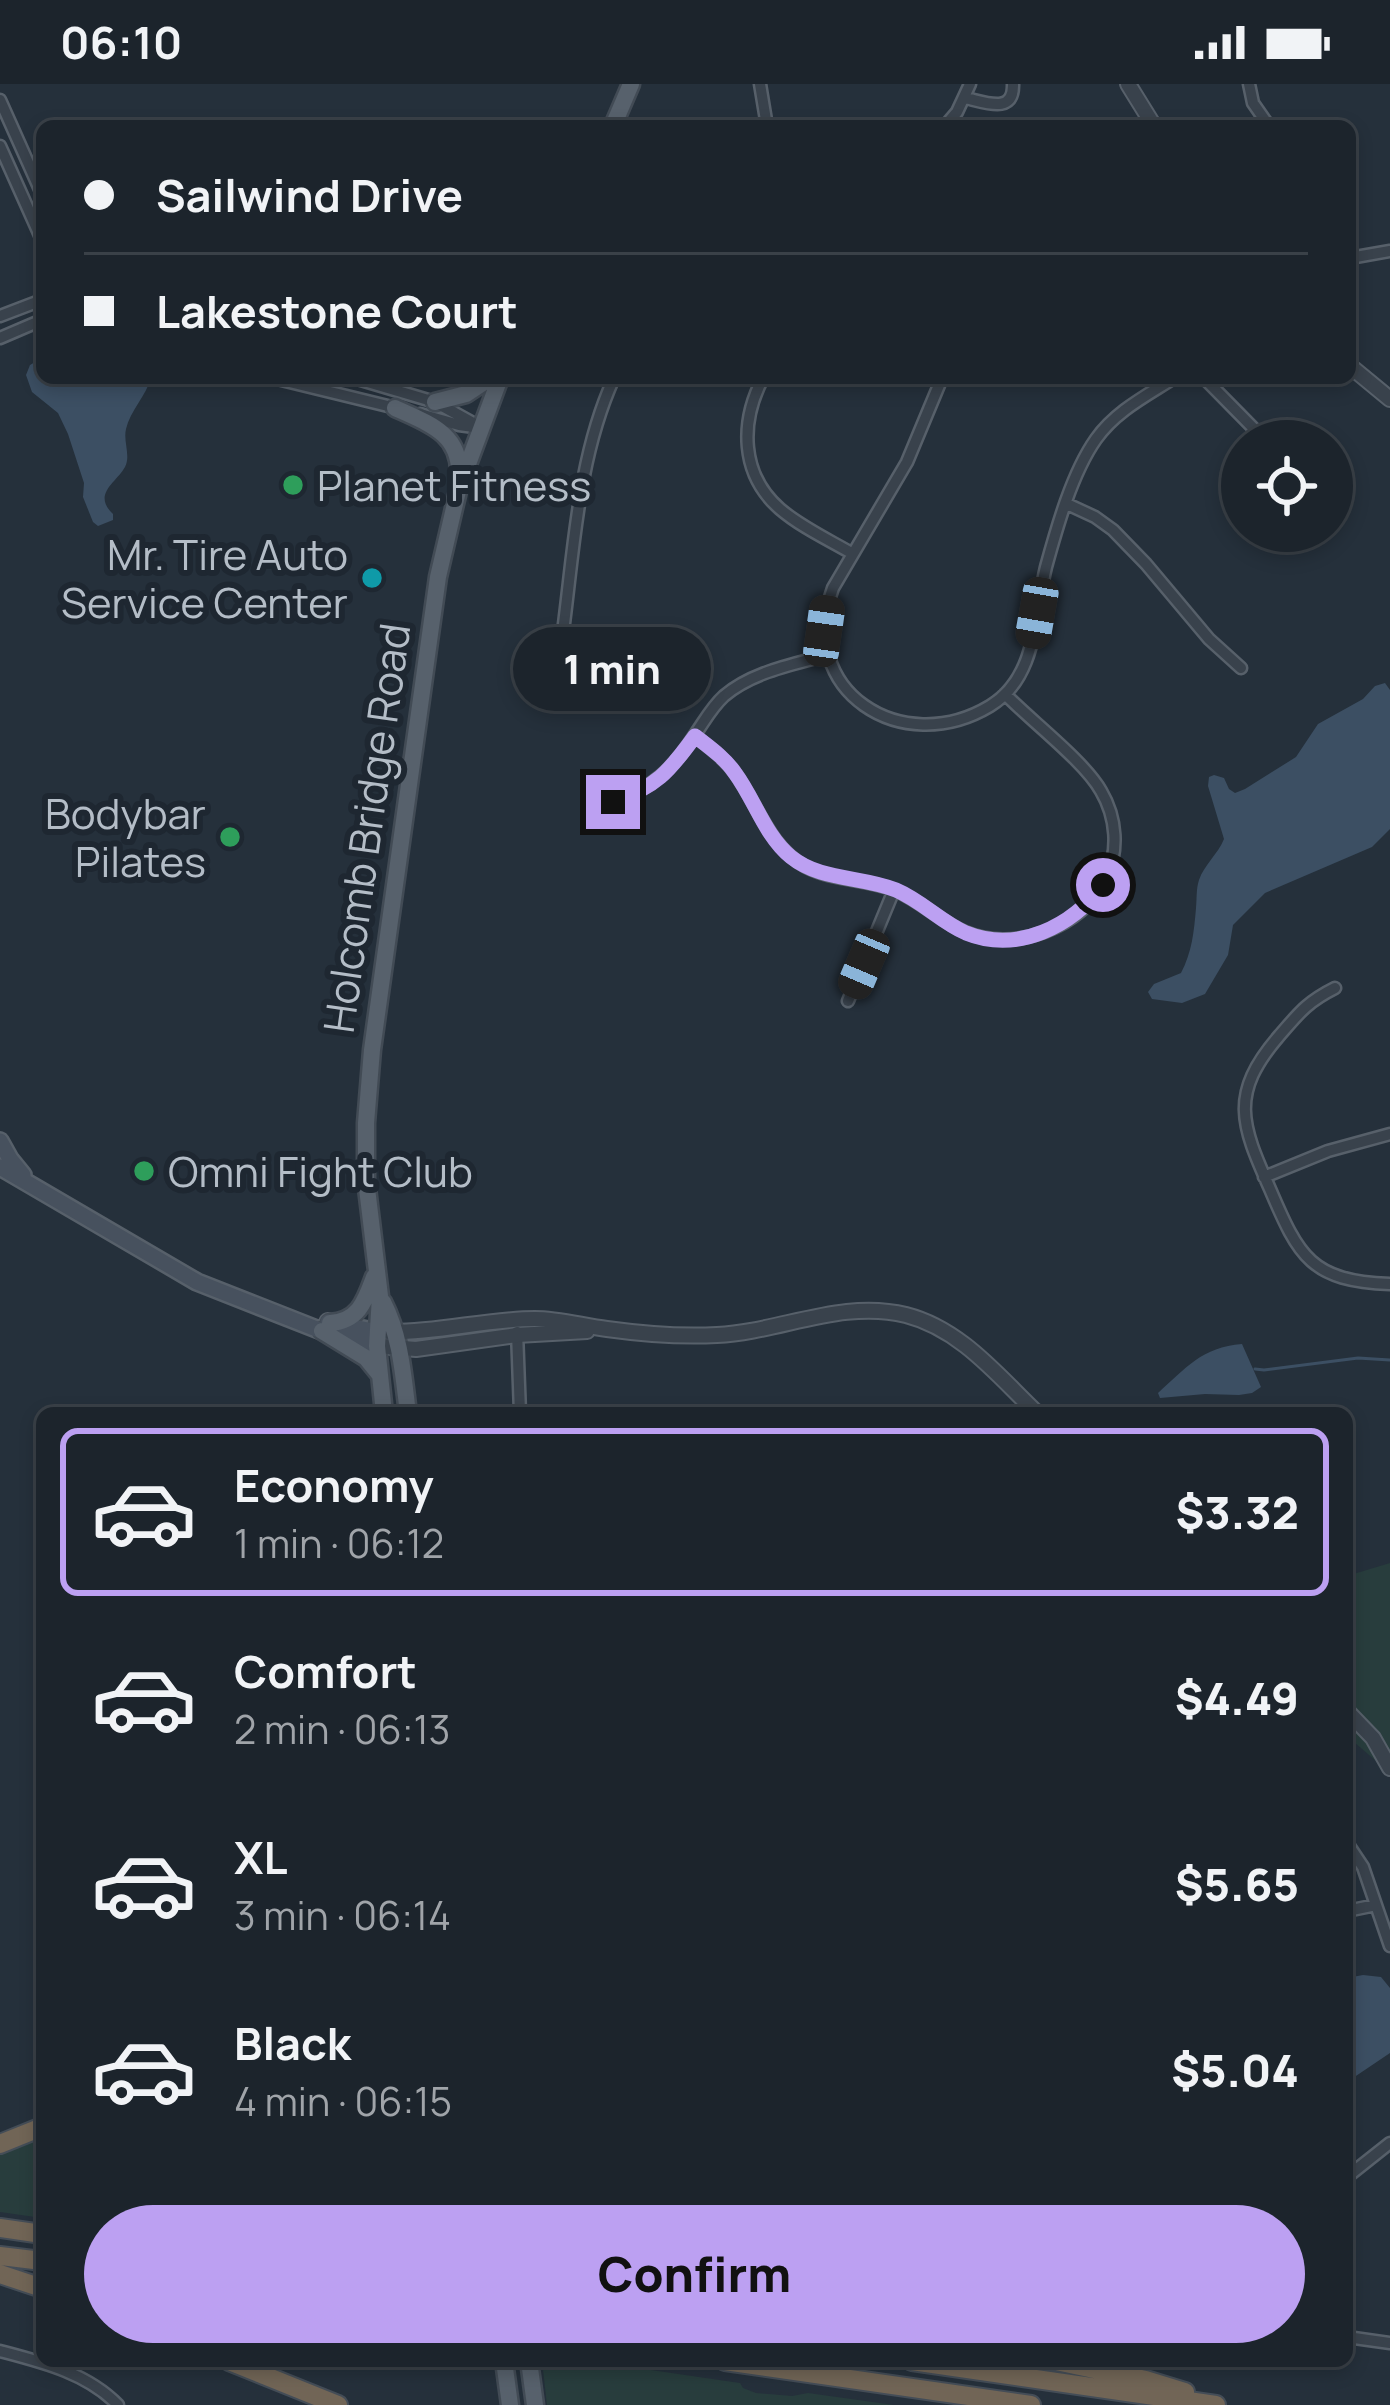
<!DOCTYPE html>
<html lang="en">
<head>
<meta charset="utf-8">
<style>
  :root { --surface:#1c242c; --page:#293038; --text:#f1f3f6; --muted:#a0a4a9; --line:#3a4148; --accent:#bca0f2 }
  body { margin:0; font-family:Manrope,sans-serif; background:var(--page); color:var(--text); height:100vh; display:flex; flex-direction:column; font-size:45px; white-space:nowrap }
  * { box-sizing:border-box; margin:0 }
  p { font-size:39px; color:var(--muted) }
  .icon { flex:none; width:66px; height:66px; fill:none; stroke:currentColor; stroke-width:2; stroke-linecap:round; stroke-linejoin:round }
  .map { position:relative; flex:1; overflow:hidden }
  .side { position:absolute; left:36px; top:1323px; width:1317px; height:960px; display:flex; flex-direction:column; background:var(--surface); border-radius:18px; box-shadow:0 6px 18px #0003,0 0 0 3px var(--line) }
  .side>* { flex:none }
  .top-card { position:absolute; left:36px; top:36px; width:1320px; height:264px; border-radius:18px; box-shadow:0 6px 18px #0003,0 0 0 3px var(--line); display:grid; align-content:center; height:264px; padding:0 48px; background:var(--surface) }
  .tools { position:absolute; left:1221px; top:336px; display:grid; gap:24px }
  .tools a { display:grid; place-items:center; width:132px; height:132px; border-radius:50%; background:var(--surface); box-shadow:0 6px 18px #0003,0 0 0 3px var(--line); font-size:60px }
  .end { position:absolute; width:54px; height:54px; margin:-27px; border:15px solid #bca0f2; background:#111; box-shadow:0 0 0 6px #111 }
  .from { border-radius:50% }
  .bubble { position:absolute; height:84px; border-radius:42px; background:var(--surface); box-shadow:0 6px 18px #0003,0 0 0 3px var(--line); font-size:39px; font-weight:800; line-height:84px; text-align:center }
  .car { position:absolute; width:36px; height:72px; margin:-36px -18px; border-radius:15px; box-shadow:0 0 9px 3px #0007; background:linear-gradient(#222 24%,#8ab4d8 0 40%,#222 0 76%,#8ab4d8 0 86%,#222 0) }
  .top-card b { display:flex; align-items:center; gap:42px; height:114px; font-size:45px }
  .top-card b+b { border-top:3px solid var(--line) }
  .top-card i { width:30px; height:30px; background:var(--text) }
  ul { padding:21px 0 0; list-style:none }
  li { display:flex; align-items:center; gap:36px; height:168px; margin:0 24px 18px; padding:0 24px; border:6px solid transparent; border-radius:18px }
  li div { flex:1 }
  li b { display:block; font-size:45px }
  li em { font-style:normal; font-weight:800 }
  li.on { border-color:var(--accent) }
  li>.icon { width:108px; height:108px; stroke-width:1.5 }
  .cta { display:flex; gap:24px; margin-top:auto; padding:24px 48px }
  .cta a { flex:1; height:138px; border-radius:72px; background:var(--accent); color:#111; font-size:48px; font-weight:800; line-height:138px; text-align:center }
  .status { display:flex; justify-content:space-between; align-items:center; height:84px; padding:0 60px; background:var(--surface); direction:ltr }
  .status svg { height:33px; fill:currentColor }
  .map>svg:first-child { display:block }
  .green { fill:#283d3d }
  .water { fill:#3c4f63 }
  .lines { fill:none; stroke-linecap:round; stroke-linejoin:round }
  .stream { stroke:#3c4f63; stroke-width:3 }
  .minor-casing { stroke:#57606a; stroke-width:15 }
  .tertiary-casing { stroke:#57606a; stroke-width:18 }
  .secondary-casing { stroke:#57606a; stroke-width:20 }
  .primary-casing { stroke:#424b55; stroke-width:21 }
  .motorway-casing { stroke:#444d57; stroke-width:22 }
  .minor { stroke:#39424c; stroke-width:10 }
  .tertiary { stroke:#39424c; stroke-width:14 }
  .secondary { stroke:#47515e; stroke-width:15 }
  .primary { stroke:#57616c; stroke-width:16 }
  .motorway { stroke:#716556; stroke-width:18 }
  .route { stroke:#bca0f2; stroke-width:15 }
  .leisure-dot { fill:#2e9e5b; stroke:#1e2731; stroke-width:4.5 }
  .culture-dot { fill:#0f9aa8; stroke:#1e2731; stroke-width:4.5 }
  .labels { text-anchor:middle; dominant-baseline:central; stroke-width:12; stroke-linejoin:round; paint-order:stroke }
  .poi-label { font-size:42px; fill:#b4bdc7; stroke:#1e2731; text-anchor:start }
  .street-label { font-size:42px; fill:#b4bdc7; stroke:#1e2731 }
</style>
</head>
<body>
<div class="status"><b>06:10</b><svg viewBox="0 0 49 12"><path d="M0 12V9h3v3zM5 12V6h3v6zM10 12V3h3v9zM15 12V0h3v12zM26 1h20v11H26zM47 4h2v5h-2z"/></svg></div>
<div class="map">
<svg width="1390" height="2321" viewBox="0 0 1390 2321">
  <rect width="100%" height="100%" fill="#25303b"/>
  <path class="green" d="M1390,1479v210l-43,-37v-160z
    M42,2048v86l-42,-6v-62z
    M542,2277h47l151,22 3,5 13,5 36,3 16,-3 86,12h-347z"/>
  <path class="water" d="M42,274v20h109c-5,18 -21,33 -25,51 -3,13 5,26 -1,38 -9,16 -33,27 -12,47v6l-15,6 -5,-4 -10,-25 1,-14 -16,-49 -10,-21 -26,-21 -6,-17 4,-10z
    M1385,599l5,7v139l-18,18 -107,46 -32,32 -5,30 -23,39 -23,9 -30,-4 -4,-7 6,-8 27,-11c11,-21 13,-41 15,-65 1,-10 0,-19 3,-28 5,-15 19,-26 25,-41l-16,-53 1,-9 5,-2 10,3 5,11 6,4 10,-4 51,-32 22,-33 45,-25 12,-13z
    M1242,1260l19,43 -9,6 -13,2 -34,-1 -45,4 -2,-5c28,-25 44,-46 84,-49z
    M1363,1891l18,2 9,11v65l-43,29v-104z"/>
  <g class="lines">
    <path class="stream" d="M1255,1285l9,1 94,-12 32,2"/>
    <defs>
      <path id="minor" d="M760,0l7,42
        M1249,0l4,19 16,23
        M965,14c20,4 49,17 48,-14
        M0,16l42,94
        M945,42l12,-14 13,-28
        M0,62l42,94
        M1350,174l40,-7
        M0,232l42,-16
        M0,254l42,-18
        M273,294l123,30
        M354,294l81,24 38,21
        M763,294c-23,44 -23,96 17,131 21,18 49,31 73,45
        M942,294l-35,84 -74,126c-38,103 69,171 157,118 48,-29 44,-91 56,-139 11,-40 26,-94 50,-128 20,-28 50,-43 78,-61
        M1204,294l62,63
        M420,330l39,11 22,3
        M1067,420l28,13 18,13 33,34 63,75 32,29
        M562,555c12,-87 15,-180 52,-261
        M695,652c14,11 29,22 40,37 23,32 34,74 71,94 27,14 60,12 88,23 26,10 45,31 71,42 49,21 118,-4 141,-53 13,-28 11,-61 -5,-88 -17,-30 -70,-70 -96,-97
        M613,718c40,-14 60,-33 83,-69 9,-13 16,-26 28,-37 28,-24 68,-31 103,-41
        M1335,904c-28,14 -36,25 -56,48 -50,58 -38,88 -9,153 29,68 41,92 120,95
        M848,917l46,-111
        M1264,1093l64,-26 62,-17
        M517,1248l3,81
        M1347,1759l16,24 27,79
        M1347,1827l29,-6
        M1347,2093l43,-34
        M1347,2253l43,6
        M0,2267c42,11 87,22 118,54"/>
      <path id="tertiary" d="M1128,0l26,42
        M1350,282l40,33
        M389,1248c49,1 97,-13 146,-13 24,0 48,7 72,10 36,5 74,8 110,6 63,-3 125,-36 189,-20 55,14 92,61 131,98
        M377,1262l39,3 101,-14 70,-4
        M1347,1627l26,27 17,30"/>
      <path id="secondary" d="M0,1057l10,18 13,16
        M0,1083l197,115 150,59 30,5
        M328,1238l50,10"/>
      <path id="primary" d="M613,42l18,-42
        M435,318l31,-8 24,-16
        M395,324c32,15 66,25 64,67
        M383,1218c18,35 20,73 25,111
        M330,1239c29,-2 35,-22 44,-46
        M322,1247l44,27 13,16
        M384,1329l-7,-67 3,-50 -14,-116v-57l6,-73 66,-473 20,-86 42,-113
        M504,2277l6,44
        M529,2277l6,44"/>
      <path id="motorway" d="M0,2060l42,-17
        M0,2144l42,6
        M0,2172l42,5
        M0,2190l42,14
        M229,2277l109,44
        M725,2277l306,44
        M912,2277l304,44
        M1056,2277l90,19 39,12"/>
    </defs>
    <use href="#minor" class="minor-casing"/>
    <use href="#tertiary" class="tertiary-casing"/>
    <use href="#secondary" class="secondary-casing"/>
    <use href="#primary" class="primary-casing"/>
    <use href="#motorway" class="motorway-casing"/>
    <use href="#minor" class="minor"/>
    <use href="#tertiary" class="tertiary"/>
    <use href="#secondary" class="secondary"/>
    <use href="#primary" class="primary"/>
    <use href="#motorway" class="motorway"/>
  </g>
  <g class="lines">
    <path class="route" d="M613,718c43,-15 56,-30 82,-66 14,11 30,22 40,37 20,27 30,63 56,84 30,24 70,19 105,33 26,11 45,32 70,43 52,21 106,-7 137,-48"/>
  </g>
  <g class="leisure-dot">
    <circle cx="293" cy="401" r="12"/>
    <circle cx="230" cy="753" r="12"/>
    <circle cx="144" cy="1087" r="12"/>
  </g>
  <circle class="culture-dot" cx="372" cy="494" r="12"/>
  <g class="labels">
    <g class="poi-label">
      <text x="317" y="401">Planet Fitness</text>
      <text x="348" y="470" text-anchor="end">Mr. Tire Auto<tspan x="348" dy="48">Service Center</tspan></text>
      <text x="206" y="729" text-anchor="end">Bodybar<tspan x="206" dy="48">Pilates</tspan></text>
      <text x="168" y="1087">Omni Fight Club</text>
    </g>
    <g class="street-label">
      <text transform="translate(366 744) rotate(-82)">Holcomb Bridge Road</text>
    </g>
  </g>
</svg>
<div class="tools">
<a><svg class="icon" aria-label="locate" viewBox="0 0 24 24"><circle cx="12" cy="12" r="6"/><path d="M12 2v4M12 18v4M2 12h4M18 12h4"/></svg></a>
</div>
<i class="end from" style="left:1103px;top:801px"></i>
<i class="end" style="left:613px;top:718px"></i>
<div class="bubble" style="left:513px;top:543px;width:198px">1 min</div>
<i class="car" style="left:1037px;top:529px;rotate:190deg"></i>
<i class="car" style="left:824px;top:547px;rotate:8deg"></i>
<i class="car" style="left:864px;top:880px;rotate:203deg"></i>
<div class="top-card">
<b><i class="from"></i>Sailwind Drive</b>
<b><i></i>Lakestone Court</b>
</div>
<section class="side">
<ul>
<li class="on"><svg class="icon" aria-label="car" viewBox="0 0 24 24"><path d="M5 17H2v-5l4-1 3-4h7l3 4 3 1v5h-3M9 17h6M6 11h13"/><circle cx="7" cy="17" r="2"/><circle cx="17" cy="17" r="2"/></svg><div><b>Economy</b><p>1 min · 06:12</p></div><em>$3.32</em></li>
<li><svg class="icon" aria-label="car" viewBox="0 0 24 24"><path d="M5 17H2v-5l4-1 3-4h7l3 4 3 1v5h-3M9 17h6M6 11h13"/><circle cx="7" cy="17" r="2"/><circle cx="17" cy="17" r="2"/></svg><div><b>Comfort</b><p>2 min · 06:13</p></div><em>$4.49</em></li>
<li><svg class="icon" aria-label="car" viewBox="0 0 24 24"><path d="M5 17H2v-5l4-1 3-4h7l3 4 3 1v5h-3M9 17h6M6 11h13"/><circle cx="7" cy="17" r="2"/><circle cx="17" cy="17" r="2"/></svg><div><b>XL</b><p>3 min · 06:14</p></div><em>$5.65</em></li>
<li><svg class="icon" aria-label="car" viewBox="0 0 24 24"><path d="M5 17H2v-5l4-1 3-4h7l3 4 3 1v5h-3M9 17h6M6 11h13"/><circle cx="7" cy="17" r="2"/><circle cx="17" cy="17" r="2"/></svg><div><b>Black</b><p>4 min · 06:15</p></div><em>$5.04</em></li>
</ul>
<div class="cta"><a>Confirm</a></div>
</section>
</div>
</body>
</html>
